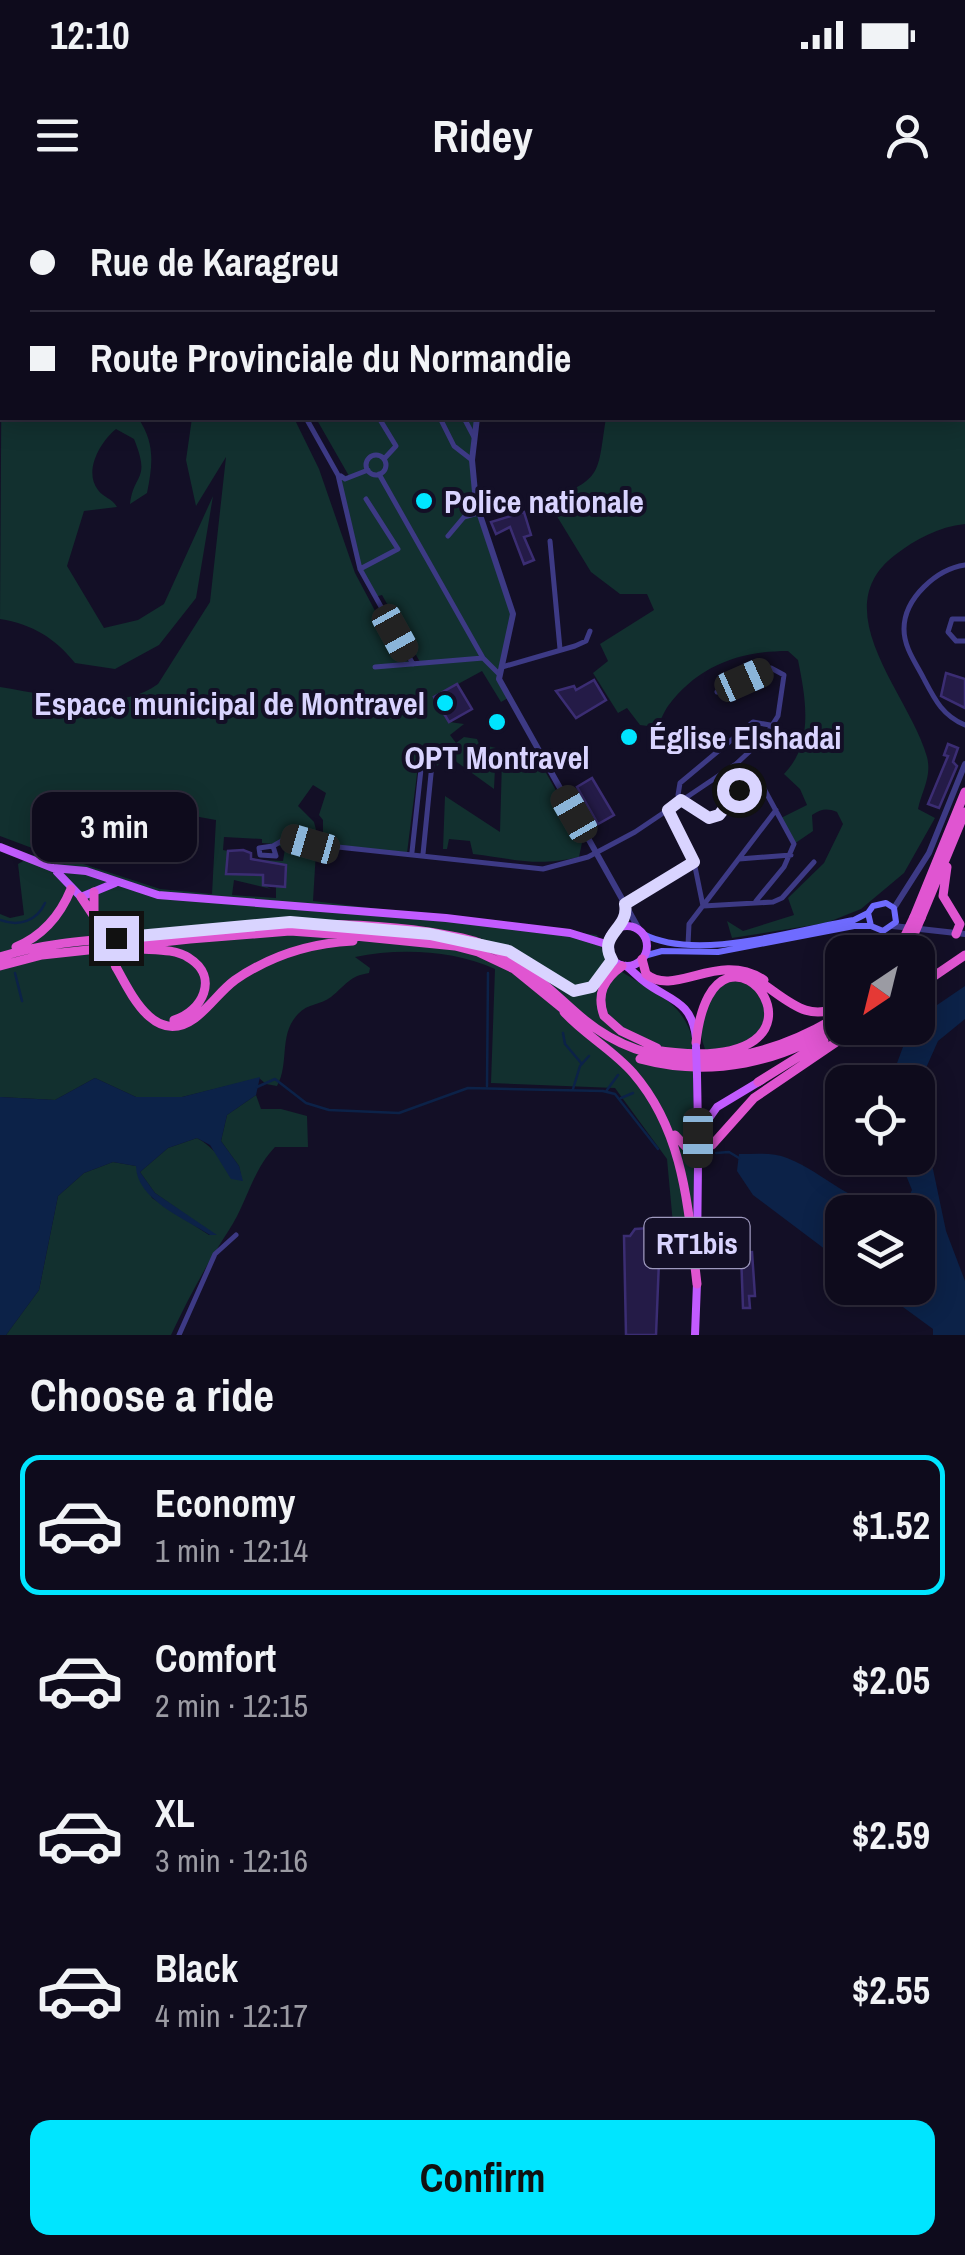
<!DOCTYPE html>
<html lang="en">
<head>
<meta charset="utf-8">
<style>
  :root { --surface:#0e0b1c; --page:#1c1929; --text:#f1f3f6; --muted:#9b9ba3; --line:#2e2b3b; --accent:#00e5ff }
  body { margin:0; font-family:"Archivo Narrow",sans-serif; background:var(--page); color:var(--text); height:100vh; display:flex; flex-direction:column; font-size:38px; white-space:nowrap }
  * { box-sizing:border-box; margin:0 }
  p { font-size:32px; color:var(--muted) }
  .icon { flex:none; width:55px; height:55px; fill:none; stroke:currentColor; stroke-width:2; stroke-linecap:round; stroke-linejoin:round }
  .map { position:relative; height:1135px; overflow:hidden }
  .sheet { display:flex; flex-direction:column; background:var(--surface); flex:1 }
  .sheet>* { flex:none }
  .hud { position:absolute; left:0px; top:0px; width:965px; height:220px; box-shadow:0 5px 25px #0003,0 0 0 2px var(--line); display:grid; align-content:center; height:220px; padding:0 30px; background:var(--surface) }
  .needle { width:65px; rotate:215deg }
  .controls { position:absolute; left:825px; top:735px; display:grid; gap:20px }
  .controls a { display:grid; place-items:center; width:110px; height:110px; border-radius:20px; background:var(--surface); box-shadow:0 5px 25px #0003,0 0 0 2px var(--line); font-size:50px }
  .end { position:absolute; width:45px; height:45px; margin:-22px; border:12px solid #d9d4ff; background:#111; box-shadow:0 0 0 5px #111 }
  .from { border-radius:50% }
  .bubble { position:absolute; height:70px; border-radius:20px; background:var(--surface); box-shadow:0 5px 25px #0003,0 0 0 2px var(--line); font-size:32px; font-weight:800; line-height:70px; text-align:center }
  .car { position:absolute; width:30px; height:60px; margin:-30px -15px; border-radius:12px; box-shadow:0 0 8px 2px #0007; background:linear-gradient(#222 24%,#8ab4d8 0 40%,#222 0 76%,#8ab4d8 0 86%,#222 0) }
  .hud b { display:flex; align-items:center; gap:35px; height:95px; font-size:38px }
  .hud b+b { border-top:2px solid var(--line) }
  .hud i { width:25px; height:25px; background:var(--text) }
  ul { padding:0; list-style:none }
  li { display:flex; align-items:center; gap:30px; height:140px; margin:0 20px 15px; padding:0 10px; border:5px solid transparent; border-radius:20px }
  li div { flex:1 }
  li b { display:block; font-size:38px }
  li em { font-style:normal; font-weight:800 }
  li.selected { border-color:var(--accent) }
  li>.icon { width:90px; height:90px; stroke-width:1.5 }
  h2 { padding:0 30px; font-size:45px; line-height:120px }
  .action { display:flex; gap:20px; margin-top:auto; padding:20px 30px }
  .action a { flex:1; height:115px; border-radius:20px; background:var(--accent); color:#111; font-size:40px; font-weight:800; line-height:115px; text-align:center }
  .status { display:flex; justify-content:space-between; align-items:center; height:70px; padding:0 50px; background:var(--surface); direction:ltr }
  .status svg { height:28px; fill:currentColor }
  header { display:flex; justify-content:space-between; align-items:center; height:130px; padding:0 30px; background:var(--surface); font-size:45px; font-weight:800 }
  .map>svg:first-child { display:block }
  .green { fill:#12302f; fill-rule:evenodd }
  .water { fill:#0c2248 }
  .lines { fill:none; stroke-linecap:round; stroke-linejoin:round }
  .stream { stroke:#0c2248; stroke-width:2.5 }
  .building { fill:#241b47; stroke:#3b2d73; stroke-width:2.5 }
  .minor { stroke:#3d3a85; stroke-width:5 }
  .tertiary { stroke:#3d3a85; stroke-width:6 }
  .secondary { stroke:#6f6bff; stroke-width:6 }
  .primary { stroke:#c25bff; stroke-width:8 }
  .trunk { stroke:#e055d1; stroke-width:9 }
  .primary-bridge { stroke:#c25bff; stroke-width:8 }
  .trunk-bridge { stroke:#e055d1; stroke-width:9 }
  .route { stroke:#d9d4ff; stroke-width:12 }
  .poi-dot { fill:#00e5ff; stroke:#130f26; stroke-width:4 }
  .labels { text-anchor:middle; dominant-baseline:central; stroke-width:8; stroke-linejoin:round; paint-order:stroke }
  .shield { fill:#130f26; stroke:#9e99be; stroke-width:2.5 }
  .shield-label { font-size:30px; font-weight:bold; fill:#d9d4ff }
  .poi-label { font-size:32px; font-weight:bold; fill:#d9d4ff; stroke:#130f26; text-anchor:start }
</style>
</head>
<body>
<div class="status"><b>12:10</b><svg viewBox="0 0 49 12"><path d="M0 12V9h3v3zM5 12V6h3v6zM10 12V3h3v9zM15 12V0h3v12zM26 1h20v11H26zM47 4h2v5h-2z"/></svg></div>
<header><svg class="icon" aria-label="menu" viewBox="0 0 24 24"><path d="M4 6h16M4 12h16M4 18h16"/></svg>Ridey<svg class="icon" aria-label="person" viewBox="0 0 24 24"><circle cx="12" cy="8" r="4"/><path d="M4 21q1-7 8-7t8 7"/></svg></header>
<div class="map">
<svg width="965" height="1135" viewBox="0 0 965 1135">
  <rect width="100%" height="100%" fill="#130f26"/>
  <path class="green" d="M529,0h436v324c-27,3 -49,15 -70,31 -72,55 15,140 32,202 5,20 -5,33 -9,52l17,9 -31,55 -43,36 -35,14 -94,15 -5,-17 16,10 51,-16 -6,-17 36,-35 19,-39 -6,-12c-11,-4 -15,-3 -25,3l1,16 -19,13 -13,-26 26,-13 -7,-16 -16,-15c30,-31 22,-74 14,-114l-10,-9c-49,0 -90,15 -120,55 -5,7 -7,15 -12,21l-16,-2 -13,-17 -9,5 -25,-40 15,-12 -8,-17 54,-34 -7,-16h-27l-29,-22 -44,-72c57,-21 50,-27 59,-82h356v-216z
    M2,93v125h136c17,25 15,45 9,75l-17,11c4,-32 21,-23 4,-65l-18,-10c-15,12 -33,42 -18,61 6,8 14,8 19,17l-33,4 -17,55 37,62 34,-8 26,-16 49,-108 -17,102 -37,47 -44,24 -40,-6c-20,-25 -43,-39 -75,-44z
    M192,218h102l25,51 36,104 44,83 14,8 7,-2 -38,-67 -7,2 -11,-18 -26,-104 11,1 -32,-56 -7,3 -4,-5h171l-5,42 4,43 37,111 -15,56 10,28 -7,4 -19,-31 -48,26 15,25 15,2 -14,11 6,8 8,-6 13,2 2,5 17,4 -2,41 -47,-34 -10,11 -3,-12 -11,-1 -4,5 -12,95 -84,-8v-25l-4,-5 7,-22 -13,-8 -15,21 16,16 6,23 -33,-7 -12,6 -13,-1v-4l-38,-2 -1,13 5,1 -1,23 36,-1v12l8,4 -37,-9 -2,15 44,3v-11h9l1,-22 -26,-5 23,1 2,-12 -7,-4 5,-1 33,7 -3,50 284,34c4,9 6,22 13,28 33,27 72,32 83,78l1,202h-12v-8l-9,-11 -6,-65 -52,-71 -124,-5 4,-114c-42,-19 -96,-21 -140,-12l15,11 -1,5c-20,3 -23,12 -38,24 -10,8 -23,6 -33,17 -20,21 -8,49 -21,72l-11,-2 -7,-6 -77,19h-46l-41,-19 -40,22 -55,-3v-183l10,4 14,-3 -6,-51 22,-13 -40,-15v-149c47,7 116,28 158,-3l52,-82 16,-145 -30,49 -10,-46zM88,597l128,23 -4,74 -52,-5 -83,-27z
    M502,560l36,5 7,6 38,67 -4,19c-43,10 -63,2 -106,-3l-3,-13 -21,-2 -2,10h-4l2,-53 55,36z
    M726,779l34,8 9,34 -11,19 -52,12c-13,-37 -8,-47 20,-73z
    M256,895l5,14h20l26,7 1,31h-33c-23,24 -28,56 -46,83 -23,35 -40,67 -58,105h-165l33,-45 19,-94 26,-23 29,-11 23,4 16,32 57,37h6l-60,-42 -15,-21 28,-24 29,-10c17,9 30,29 45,43l-3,-15 -18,-25 6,-26z"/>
  <path class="water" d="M965,786v33l-27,22 -20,45v-4h-28l20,-54h8v-10z
    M260,877l-4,18 -29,20 -6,26 18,25 4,15 -12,-2 -21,-34 -13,-7 -29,10 -28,24 15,21 62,42h-7c-25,-16 -74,-36 -74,-69l-23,-4 -29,11 -26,23 -19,94 -33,45h-6v-238l55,3 40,-22 41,19h46z
    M918,898l28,133 19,50v54h-32v-6l-56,-41h41v-76h-76v50l-89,-67 -16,-24 2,-17c16,0 34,-2 48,4 45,18 62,51 118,46l7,-14 -13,-32h19z"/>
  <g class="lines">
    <path class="stream" d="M0,720c19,7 37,1 45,-17
      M15,773l7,28
      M563,833l2,11 17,20
      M487,886l1,-113
      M257,887l18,-8 31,24 23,7 70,3 69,-25 135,3 12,3 43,55
      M573,889l7,-23 9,-10
      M607,890l11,-15
      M621,898l12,-5
      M716,953l13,-1 10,6"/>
  </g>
  <path class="building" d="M524,312l7,23 -7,2 10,23 -10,4 -14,-37 -14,7 -5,-12z
    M946,473l19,6v29l-24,-12z
    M594,480l12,20 -30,18 -20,-27 18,-5 2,4z
    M457,484l15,25 -23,13 -15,-25z
    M948,544l10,4 -5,14 4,4 -18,42 -11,-4 20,-48 -4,-1z
    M592,578l22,37 -16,9 -21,-37z
    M243,650l8,3v6l35,6 -1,22 -22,-2v-10l-37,-1 2,-23z
    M650,1028l3,8h7l-4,99h-30l-2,-99h6l5,-7z
    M752,1052l3,44h-6l1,12h-7l-2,-55z"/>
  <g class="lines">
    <path class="minor" d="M162,0l2,2
      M306,218l32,57 22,94 53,95
      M379,218l17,28 -12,13
      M440,218l14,28 18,14
      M464,218l10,19
      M366 265a10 10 0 1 1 20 0a10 10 0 1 1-20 0Z
      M379,274l104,184 15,15
      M341,276l4,3 23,-9
      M448,336l16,-19 14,-4
      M550,341l10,108
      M965,365c-28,4 -61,33 -61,64 0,19 12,34 20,50 11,21 19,37 41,46
      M360,369l38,-20 -32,-50
      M965,419h-13l-4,13 8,9h9
      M375,467l108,-9
      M502,467l73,-21 11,-5 4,-10
      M502,555l41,4
      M736,564l13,16 13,5 32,59 -10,23 -28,34
      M749,580c-13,14 -25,37 -45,38l-26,-23 2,-12 73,-61 17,3
      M669,610l25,52 9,44 70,-4 9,-4 32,-36
      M273,646l3,10 -16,-1 -1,-7 14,-2 14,-8 23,6 233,25 45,-12 47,-25 101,-68 28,-26 14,-22 6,-41 -13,-7 -54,24
      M412,652l10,-92 7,-4 3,8 -9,90
      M739,659l52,-4
      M625,704l69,-42
      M688,745l1,-21 87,-114
      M179,1135l36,-81 21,-19"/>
    <path class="tertiary" d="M264,0v2
      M477,218l-5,42 4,43 37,111 -14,65 141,252
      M894,708l35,-55 36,-89
      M893,726l72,8
      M620,727l7,-16"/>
    <path class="secondary" d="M340,0l6,2
      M519,0l1,2
      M364,2l6,-2
      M962,198h3
      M643,734c54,28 152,-4 211,-14l14,-7
      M644,756l18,-5 56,1 136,-26h17l12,5 13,-9 -2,-14 -8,-5 -13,3 -5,7 3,13"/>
    <path class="primary" d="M0,647l53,21 33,3 72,24 288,23 124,15 36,11
      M57,672l24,25 34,-14
      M607 746a20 20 0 1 1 40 0a20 20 0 1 1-40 0Z
      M626,766c7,5 12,11 19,16 23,18 47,18 51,56
      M697,875l1,55
      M698,934l19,-27 45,-27
      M697,1054l1,-91
      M695,1135l2,-52"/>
    <path class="trunk" d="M947,667l-4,29 17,28 -4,10
      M94,692v19
      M81,697l18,27
      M914,717l51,-125
      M921,718l44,-106
      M16,747c26,-11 44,-31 55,-58
      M141,749c15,1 35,0 48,9 31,19 13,54 -15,62
      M511,752l63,39 18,-4 21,-27
      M896,752l6,-10
      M0,757c46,-15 95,-17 143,-21 106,-10 213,-21 319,2 50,11 82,47 119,79 78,66 181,47 261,-3
      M642,759l4,15c29,24 72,-24 118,6
      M0,766l42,-11 148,-16 100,-8 55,4 110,11 23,6 36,17 54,44
      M622,766c-18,13 -26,28 -18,50l17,15 36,17
      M116,767c15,27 39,80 79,51 15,-11 25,-27 40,-38 35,-24 76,-37 118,-39
      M757,780c29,18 50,45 85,25
      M918,787l47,-32
      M564,812c21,23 49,38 69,61 52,60 55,136 64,211
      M648,849c228,38 66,-175 48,-6
      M640,859c70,19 143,4 202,-37
      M758,882l66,-41
      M675,935l11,12 26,-2 42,-47 103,-70"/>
    <path class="primary-bridge" d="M696,847l1,28
      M698,938v25"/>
    <path class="trunk-bridge" d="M99,724l17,43
      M902,742l12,-25
      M909,746l12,-28"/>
  </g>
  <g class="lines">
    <path class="route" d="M116,738l174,-16 140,12 79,17 65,40 18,-4 20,-27c-15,-26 18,-31 13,-56l69,-42 -26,-52 13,-10 28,18 10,-3 20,-25"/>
  </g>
  <g class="poi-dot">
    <circle cx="424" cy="301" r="10"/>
    <circle cx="445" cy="503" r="10"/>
    <circle cx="497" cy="522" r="10"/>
    <circle cx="629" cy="537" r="10"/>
  </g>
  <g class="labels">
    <rect class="shield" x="644.5" y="1018" width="105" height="50" rx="8"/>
    <g class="shield-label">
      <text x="697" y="1043">RT1bis</text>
    </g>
    <g class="poi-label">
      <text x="444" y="301">Police nationale</text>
      <text x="425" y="503" text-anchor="end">Espace municipal de Montravel</text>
      <text x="649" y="537">Église Elshadai</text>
      <text x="497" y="557" text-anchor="middle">OPT Montravel</text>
    </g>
  </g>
</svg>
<div class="controls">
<a><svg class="needle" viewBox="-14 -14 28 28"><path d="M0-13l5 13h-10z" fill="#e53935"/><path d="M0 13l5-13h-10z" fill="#9b9ba3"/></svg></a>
<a><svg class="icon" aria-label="locate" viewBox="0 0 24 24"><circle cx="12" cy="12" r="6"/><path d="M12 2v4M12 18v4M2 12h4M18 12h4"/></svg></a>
<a><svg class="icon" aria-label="layers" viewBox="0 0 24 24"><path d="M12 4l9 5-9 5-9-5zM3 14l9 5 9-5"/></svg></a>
</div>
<i class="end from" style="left:739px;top:590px"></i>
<i class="end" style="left:116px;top:738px"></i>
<div class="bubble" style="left:32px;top:592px;width:165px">3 min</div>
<i class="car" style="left:395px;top:433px;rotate:151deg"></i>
<i class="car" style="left:744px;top:480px;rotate:66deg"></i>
<i class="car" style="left:574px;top:614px;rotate:330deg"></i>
<i class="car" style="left:310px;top:644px;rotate:286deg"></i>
<i class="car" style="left:698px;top:938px;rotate:180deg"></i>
<div class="hud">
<b><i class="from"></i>Rue de Karagreu</b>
<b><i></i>Route Provinciale du Normandie</b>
</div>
</div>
<section class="sheet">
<h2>Choose a ride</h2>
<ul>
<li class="selected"><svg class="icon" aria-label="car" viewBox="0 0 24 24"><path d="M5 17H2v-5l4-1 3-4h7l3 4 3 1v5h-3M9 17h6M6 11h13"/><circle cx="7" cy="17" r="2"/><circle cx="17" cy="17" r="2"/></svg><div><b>Economy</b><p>1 min · 12:14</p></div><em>$1.52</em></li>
<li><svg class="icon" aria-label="car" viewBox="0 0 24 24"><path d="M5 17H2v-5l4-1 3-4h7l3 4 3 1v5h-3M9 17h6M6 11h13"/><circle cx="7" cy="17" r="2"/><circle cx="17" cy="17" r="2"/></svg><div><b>Comfort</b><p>2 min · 12:15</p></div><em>$2.05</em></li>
<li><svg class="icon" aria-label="car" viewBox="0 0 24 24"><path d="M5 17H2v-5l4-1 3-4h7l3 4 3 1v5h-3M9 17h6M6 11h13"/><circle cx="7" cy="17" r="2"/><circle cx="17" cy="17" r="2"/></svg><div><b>XL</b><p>3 min · 12:16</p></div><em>$2.59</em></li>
<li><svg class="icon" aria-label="car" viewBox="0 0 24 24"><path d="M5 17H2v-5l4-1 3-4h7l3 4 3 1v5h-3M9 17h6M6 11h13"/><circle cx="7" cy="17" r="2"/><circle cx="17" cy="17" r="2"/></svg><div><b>Black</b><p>4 min · 12:17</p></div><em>$2.55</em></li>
</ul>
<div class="action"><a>Confirm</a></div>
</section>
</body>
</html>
